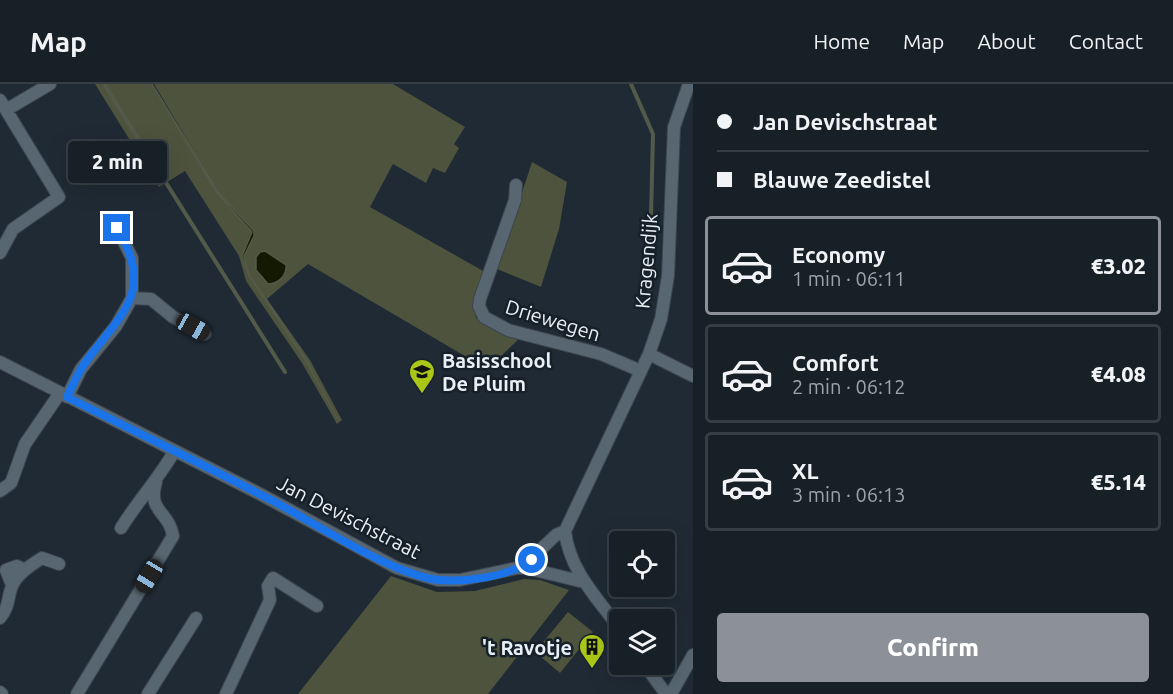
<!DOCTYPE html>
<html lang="en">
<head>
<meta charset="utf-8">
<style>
  :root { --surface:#172027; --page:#20282f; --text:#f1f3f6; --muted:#9ea3a7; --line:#363e44; --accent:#8c9099 }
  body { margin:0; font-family:Ubuntu,sans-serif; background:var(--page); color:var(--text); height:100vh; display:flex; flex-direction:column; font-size:22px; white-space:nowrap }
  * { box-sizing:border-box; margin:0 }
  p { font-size:20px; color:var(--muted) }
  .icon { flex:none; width:33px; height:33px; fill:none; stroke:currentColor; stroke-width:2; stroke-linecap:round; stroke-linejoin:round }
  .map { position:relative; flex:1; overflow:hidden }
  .details { display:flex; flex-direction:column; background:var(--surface); width:480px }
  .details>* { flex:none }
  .banner { display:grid; align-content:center; height:132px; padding:0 24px; background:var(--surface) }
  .fabs { position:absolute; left:609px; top:447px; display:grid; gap:12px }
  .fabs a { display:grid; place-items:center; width:66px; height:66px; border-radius:6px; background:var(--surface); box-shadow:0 6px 24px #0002,0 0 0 2px var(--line); font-size:30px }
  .end { position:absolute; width:27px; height:27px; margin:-14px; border:8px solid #1a73e8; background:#fff; box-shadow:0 0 0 3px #fff }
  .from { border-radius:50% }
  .bubble { position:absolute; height:42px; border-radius:6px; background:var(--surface); box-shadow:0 6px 24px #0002,0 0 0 2px var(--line); font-size:20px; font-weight:800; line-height:42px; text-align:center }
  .car { position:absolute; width:18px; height:36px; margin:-18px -9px; border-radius:8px; box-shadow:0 0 4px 2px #0007; background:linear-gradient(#222 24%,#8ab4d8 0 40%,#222 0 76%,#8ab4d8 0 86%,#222 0) }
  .banner b { display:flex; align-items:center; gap:21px; height:57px; font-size:22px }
  .banner b+b { border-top:2px solid var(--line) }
  .banner i { width:15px; height:15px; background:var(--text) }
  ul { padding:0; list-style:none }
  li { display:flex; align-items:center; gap:18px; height:99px; margin:0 12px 9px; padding:0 12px; border:3px solid var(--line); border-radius:6px }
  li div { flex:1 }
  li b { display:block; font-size:22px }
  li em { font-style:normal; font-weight:800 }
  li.current { border-color:var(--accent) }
  li>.icon { width:54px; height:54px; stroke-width:1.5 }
  .button { display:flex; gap:12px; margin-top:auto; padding:12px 24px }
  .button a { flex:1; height:69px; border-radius:6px; background:var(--accent); color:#fff; font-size:24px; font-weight:800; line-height:69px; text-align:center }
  header { display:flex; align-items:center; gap:36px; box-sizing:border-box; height:84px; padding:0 30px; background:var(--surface); border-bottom:2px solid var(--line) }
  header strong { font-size:28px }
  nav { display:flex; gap:33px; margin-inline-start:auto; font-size:21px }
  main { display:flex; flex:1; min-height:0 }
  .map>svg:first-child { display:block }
  .green { fill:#4d533c }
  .water { fill:#141901; stroke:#545a4a; stroke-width:1.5 }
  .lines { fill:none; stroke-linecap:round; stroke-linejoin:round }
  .stream { stroke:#545a4a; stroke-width:4 }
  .minor-casing { stroke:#3b464f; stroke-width:14 }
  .minor { stroke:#576671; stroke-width:12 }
  .route { stroke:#1a73e8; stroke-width:8 }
  .labels { text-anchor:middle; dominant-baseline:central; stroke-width:5; stroke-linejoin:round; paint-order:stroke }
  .street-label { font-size:20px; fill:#e8f0f6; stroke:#152029 }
  .poi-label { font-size:20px; font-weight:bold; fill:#e8f0f6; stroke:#152029; text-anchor:start }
</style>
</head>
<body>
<header>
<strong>Map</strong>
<nav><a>Home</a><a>Map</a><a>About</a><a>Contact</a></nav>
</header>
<main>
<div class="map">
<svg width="693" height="610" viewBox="0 0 693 610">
  <rect width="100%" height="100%" fill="#1f2a34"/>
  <path class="green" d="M95,0h57l65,109 35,39 -10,24 6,18 57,86 33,60 -32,-61 -57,-86 -6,-17 11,-20v-5l-36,-39 -64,-108h239l72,43 -11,17 5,4 -14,25 -12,-5 -7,15 -33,-19 -23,43 115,65 -11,32 2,14 42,22 -31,29 -179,-105 -41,35 43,61 32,60 -5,4 -35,-61 -56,-82 -7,-25 -54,-85 -26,16z
    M532,78l35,20 -8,47 -18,58 -44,-18z
    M391,492l46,16 38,-1 49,-12 16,1 29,10 -81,104h-190z
    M568,528l25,20 -33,41 -25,-21z"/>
  <path class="water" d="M152,0l66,108 36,39v5l-10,20 5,18 57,85 32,61 -33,-60 -57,-86 -6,-18 10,-24 -35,-39z
    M265,167l21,14c1,11 -8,19 -18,19l-12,-14v-13l4,-5z"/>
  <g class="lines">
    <path class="stream" d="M104,0l181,288
      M631,0l22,50 -4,166"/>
    <defs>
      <path id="minor" d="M0,16l59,97 -46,32 -13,24
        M6,26l44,-26
        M516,101l-1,15 -35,99 -1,7 5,11 24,13 93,24 40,17
        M117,144l15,30v40
        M649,270l44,22
        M0,278l260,132 137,74 41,12h22l62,-13 62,15
        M67,313l14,-28 35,-43 16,-28 19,1 22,18 32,17
        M0,407l11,-8 14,-39 35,-51
        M121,444c17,-27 37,-49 53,-76
        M522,483l34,-32 9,-4
        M12,501l-6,-15 11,-4 8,4
        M0,534c10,-12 7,-20 12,-32 5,-12 19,-21 30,-28l17,6
        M620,545c-22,-30 -51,-59 -55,-98l84,-177 12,-35 7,-43 6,-149 15,-43
        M644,580l22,30
        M0,608l2,2
        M77,610l96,-158c-4,-25 -26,-24 -17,-54
        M148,610l48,-76
        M226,610l44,-94 -2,-14 5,-8 44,28
        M671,610l22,-39"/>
    </defs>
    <use href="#minor" class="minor-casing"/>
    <use href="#minor" class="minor"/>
  </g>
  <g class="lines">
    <path class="route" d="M117,144c38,63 6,84 -30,132 -8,11 -14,24 -20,37 69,35 139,69 208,105 41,22 120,74 164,78 29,2 69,-3 93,-20"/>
  </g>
  <defs>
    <symbol id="school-pin" viewBox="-11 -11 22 30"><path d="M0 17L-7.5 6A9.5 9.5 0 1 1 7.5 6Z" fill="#aac717" stroke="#152029"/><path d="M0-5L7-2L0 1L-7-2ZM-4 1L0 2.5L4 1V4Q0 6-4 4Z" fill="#111"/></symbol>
    <symbol id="building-pin" viewBox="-11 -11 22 30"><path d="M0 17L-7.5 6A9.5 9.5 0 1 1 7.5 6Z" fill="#aac717" stroke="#152029"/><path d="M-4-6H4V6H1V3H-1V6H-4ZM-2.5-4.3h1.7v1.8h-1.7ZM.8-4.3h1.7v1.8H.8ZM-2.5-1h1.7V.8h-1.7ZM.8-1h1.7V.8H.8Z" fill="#111"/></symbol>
  </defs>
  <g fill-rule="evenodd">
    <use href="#school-pin" x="407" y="273" width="30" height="40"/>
    <use href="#building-pin" x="577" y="548" width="30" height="40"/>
  </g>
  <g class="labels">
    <g class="street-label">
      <text transform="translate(646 177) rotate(-85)">Kragendijk</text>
      <text transform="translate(553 236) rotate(17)">Driewegen</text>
      <text transform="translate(349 433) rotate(27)">Jan Devischstraat</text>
    </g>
    <g class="poi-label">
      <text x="442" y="276">Basisschool<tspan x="442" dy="23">De Pluim</tspan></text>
      <text x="572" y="563" text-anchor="end">'t Ravotje</text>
    </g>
  </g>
</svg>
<div class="fabs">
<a><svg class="icon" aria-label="locate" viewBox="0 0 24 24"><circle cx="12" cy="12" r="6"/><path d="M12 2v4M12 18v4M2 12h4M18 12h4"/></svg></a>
<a><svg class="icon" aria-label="layers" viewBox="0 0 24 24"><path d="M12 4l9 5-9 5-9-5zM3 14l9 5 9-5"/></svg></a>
</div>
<i class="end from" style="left:532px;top:476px"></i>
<i class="end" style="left:117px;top:144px"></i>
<div class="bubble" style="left:68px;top:57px;width:99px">2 min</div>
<i class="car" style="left:193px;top:243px;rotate:119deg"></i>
<i class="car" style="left:149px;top:492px;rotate:211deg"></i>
</div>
<section class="details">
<div class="banner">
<b><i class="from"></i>Jan Devischstraat</b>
<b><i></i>Blauwe Zeedistel</b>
</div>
<ul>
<li class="current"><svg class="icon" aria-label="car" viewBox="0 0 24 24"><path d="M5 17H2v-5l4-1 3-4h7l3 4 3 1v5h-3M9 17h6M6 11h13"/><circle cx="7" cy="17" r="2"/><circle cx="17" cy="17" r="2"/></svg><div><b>Economy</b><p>1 min · 06:11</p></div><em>€3.02</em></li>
<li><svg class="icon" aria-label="car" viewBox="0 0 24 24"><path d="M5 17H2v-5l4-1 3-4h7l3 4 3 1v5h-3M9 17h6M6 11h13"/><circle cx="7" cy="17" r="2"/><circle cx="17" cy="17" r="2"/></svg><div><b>Comfort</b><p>2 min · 06:12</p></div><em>€4.08</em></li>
<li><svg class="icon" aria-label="car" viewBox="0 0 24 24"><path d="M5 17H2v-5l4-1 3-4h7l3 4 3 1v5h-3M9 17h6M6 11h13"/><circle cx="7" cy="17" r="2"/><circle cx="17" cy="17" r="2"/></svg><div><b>XL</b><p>3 min · 06:13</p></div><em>€5.14</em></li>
</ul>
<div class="button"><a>Confirm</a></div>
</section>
</main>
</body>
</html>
